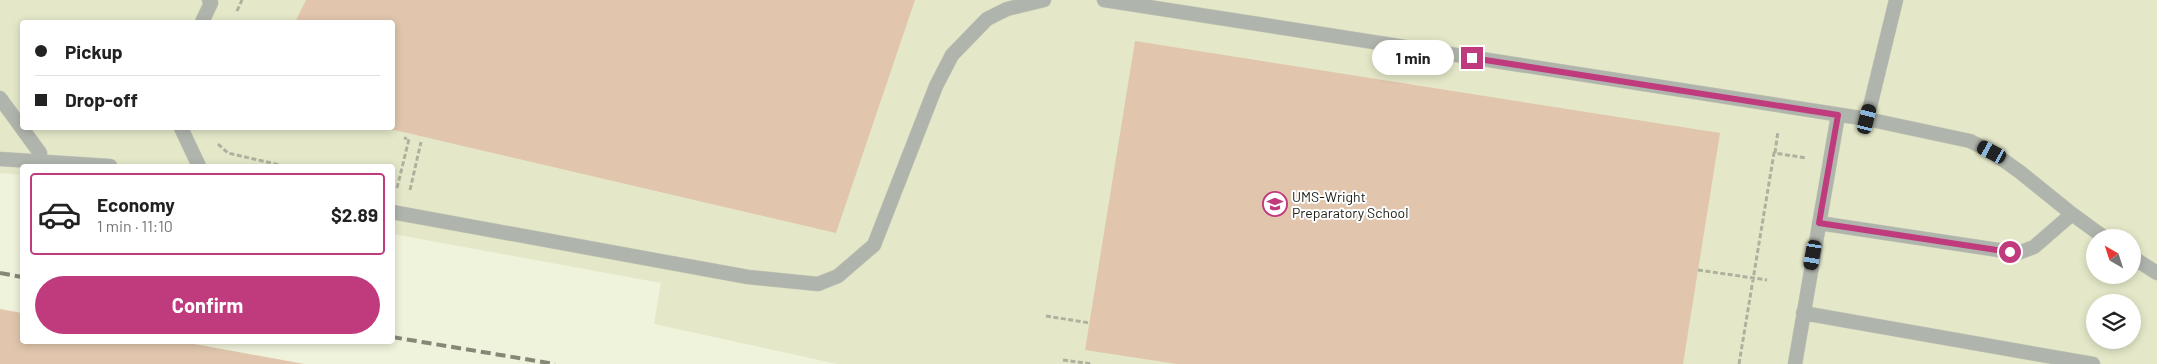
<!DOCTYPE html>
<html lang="en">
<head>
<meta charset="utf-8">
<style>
  :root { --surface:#fff; --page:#f6f6f6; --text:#222; --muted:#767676; --line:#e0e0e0; --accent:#c03b7e }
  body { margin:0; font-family:Barlow,sans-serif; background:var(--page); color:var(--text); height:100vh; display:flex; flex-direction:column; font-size:19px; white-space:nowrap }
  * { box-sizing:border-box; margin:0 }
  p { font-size:16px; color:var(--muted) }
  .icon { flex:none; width:28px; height:28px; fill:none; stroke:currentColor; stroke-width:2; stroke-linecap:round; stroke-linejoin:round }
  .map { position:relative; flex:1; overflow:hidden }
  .side { position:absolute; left:20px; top:164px; width:375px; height:180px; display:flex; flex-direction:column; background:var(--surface); border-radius:5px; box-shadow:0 2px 8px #0003 }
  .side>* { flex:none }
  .banner { position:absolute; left:20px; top:20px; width:375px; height:110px; border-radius:5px; box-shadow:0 2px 8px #0003; display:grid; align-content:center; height:110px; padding:0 15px; background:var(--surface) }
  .needle { width:32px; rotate:321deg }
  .buttons { position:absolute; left:2086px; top:229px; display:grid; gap:10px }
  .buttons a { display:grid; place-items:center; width:55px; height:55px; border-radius:50%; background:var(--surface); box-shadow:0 2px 8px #0003; font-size:25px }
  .end { position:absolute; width:22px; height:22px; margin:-11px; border:6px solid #c03b7e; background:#fff; box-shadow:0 0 0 2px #fff }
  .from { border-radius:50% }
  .bubble { position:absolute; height:35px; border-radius:18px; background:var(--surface); box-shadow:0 2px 8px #0003; font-size:16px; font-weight:700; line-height:35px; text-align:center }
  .car { position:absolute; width:15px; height:30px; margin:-15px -8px; border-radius:6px; box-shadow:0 0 4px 1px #0007; background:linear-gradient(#222 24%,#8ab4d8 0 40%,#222 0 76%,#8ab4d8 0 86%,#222 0) }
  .banner b { display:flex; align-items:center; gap:18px; height:48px; font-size:19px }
  .banner b+b { border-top:1px solid var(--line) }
  .banner i { width:12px; height:12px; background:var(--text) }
  ul { padding:9px 0 0; list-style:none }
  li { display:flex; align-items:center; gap:15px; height:82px; margin:0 10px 8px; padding:0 5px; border:2px solid transparent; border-radius:5px }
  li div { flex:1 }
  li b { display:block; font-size:19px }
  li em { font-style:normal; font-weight:700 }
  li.on { border-color:var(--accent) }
  li>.icon { width:45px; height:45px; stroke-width:1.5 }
  .primary-button { display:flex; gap:10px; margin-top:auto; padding:10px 15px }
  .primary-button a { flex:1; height:58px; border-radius:30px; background:var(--accent); color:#fff; font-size:20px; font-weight:700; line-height:58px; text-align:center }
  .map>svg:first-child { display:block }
  .built { fill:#e4e8c8; fill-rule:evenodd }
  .green { fill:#e1c6ad }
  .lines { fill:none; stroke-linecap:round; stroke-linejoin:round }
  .lane-casing { stroke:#caccb7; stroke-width:15 }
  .path { stroke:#afb19e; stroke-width:3; stroke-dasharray:5 2.5; stroke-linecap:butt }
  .lane { stroke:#afb5ac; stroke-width:14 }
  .rail { stroke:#858777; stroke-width:4; stroke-dasharray:10 5; stroke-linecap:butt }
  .route { stroke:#c03b7e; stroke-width:6 }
  .labels { text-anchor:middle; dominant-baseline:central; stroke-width:4; stroke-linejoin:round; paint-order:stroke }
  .poi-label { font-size:14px; fill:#1b1c14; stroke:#fff; text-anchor:start }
</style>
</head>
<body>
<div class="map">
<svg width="2157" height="364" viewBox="0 0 2157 364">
  <rect width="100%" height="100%" fill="#f0f3db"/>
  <path class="built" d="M0,0h2157v364h-1320l-183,-40 7,-41 -268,-49 -1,-68h-370v9l-22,-2zM22,22h370v106h-370zM2095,238h37v37h-37zM2095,302h37v38h-37z"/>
  <path class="green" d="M306,0h609l-79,233 -450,-105h6v-106h-97z
    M1135,41l585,92 -37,231h-506l-92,-14z
    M0,309l22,4v28h156l126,23h-304z"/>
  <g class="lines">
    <defs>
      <path id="lane" d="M1104,0l763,119 103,22 22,11 28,20 52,42 33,24
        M202,22l9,-19 -2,-3
        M0,98l40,55v10
        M1867,119l29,-119
        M181,128l18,38
        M0,159l110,7
        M392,212l356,65 70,7 20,-8 36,-31 62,-159 16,-31 35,-36 20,-10 37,-9
        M1819,223l199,30 16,-6 38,-33
        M2132,257l25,16
        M1803,313l290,51
        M1795,364l43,-249"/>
    </defs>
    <use href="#lane" class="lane-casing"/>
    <path class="path" d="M237,11l5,-11
      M218,144l10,9 56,13
      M1775,153l3,-22
      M397,188l12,-49 -5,-1
      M410,190l11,-48
      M1698,270l69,10
      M1046,316l44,7
      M1063,360l29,4
      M1739,364l35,-211 33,5"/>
    <use href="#lane" class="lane"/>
    <path class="rail" d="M0,273l22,4
      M392,337l163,27"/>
  </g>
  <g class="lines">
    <path class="route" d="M1472,58l366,57 -19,108 191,29"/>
  </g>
  <defs>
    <symbol id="school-ring" viewBox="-11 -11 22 22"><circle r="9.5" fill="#fff" stroke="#c03b7e" stroke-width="1.5"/><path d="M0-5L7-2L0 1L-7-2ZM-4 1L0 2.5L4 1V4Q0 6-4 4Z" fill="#c03b7e"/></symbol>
  </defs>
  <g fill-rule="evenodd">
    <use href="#school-ring" x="1261" y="190" width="28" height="28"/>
  </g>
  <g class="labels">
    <g class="poi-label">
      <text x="1292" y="196">UMS-Wright<tspan x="1292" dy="16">Preparatory School</tspan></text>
    </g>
  </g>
</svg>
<div class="buttons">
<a><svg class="needle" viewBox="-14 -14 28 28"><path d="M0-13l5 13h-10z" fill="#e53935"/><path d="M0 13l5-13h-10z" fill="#767676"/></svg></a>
<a><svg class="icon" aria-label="layers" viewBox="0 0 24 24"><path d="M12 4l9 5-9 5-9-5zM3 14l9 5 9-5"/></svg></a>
</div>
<i class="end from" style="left:2010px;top:252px"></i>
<i class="end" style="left:1472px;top:58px"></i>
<div class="bubble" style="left:1372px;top:40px;width:82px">1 min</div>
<i class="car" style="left:1867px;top:119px;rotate:14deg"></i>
<i class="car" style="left:1992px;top:152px;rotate:298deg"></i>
<i class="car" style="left:1813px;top:255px;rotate:190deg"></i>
<div class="banner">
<b><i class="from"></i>Pickup</b>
<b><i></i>Drop-off</b>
</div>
<section class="side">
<ul>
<li class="on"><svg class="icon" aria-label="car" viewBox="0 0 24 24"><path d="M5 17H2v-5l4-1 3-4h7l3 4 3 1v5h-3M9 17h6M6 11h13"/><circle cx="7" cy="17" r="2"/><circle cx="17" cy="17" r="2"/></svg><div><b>Economy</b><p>1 min · 11:10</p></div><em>$2.89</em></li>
</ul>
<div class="primary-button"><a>Confirm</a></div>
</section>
</div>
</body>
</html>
